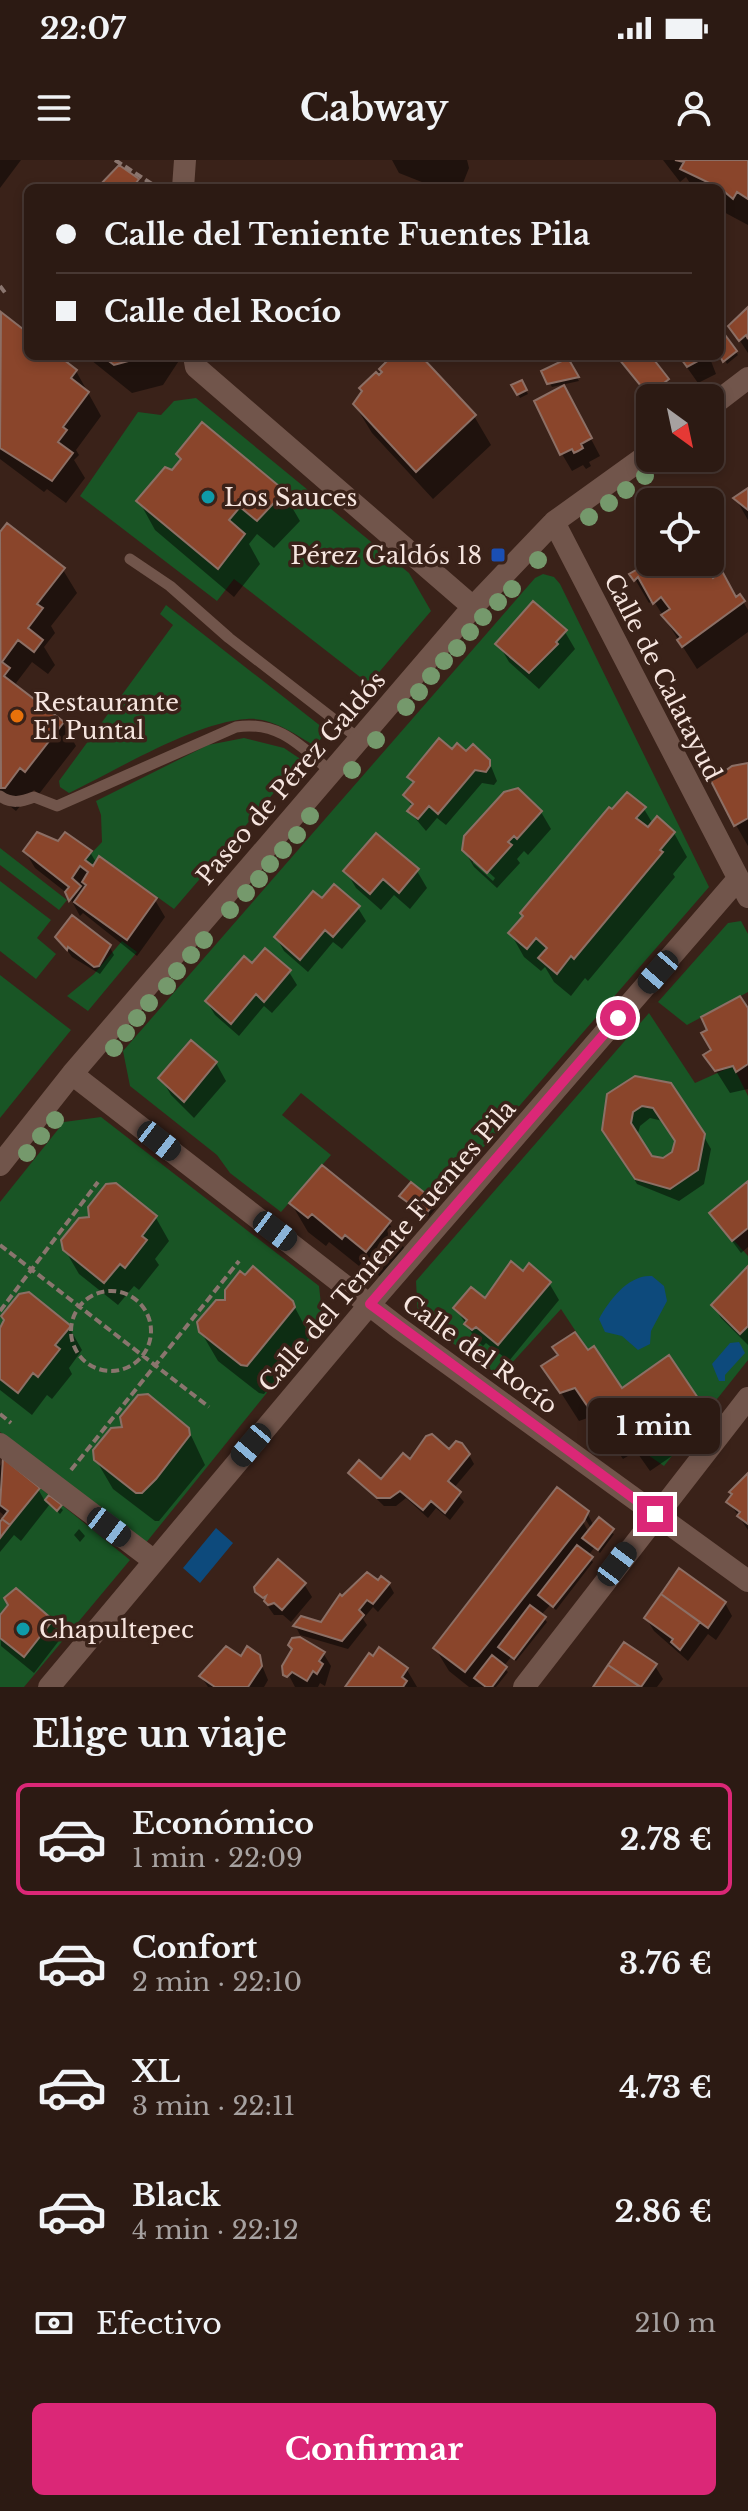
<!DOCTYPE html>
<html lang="es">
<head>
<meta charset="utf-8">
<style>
  :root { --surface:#2c1a13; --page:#34231c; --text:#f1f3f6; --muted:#a6a1a0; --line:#483833; --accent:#db2777 }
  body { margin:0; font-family:"Libre Baskerville",serif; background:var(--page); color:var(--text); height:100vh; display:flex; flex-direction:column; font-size:30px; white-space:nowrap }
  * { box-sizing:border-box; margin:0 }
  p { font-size:26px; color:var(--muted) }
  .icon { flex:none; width:44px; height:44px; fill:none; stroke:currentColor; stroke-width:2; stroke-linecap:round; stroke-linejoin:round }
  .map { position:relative; height:1527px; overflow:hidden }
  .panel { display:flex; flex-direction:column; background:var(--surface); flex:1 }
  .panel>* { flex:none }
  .banner { position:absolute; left:24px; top:24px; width:700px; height:176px; border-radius:12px; box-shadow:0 4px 12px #0003,0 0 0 2px var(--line); display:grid; align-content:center; height:176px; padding:0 32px; background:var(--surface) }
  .needle { width:52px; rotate:147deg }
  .tools { position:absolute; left:636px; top:224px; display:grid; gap:16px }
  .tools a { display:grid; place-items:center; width:88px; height:88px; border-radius:12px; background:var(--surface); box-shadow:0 4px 12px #0003,0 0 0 2px var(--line); font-size:40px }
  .end { position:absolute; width:36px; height:36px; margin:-18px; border:10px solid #db2777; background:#fff; box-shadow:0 0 0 4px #fff }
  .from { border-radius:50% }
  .bubble { position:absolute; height:56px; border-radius:12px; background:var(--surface); box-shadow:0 4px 12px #0003,0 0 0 2px var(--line); font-size:26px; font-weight:700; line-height:56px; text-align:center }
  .car { position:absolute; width:24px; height:48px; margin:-24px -12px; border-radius:10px; box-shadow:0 0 6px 2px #0007; background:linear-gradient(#222 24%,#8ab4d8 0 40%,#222 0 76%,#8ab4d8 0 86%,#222 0) }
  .banner b { display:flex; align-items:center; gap:28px; height:76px; font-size:30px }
  .banner b+b { border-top:2px solid var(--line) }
  .banner i { width:20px; height:20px; background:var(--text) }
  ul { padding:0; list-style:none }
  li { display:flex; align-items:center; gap:24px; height:112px; margin:0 16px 12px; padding:0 16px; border:4px solid transparent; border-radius:12px }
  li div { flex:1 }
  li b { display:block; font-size:30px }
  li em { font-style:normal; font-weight:700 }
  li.active { border-color:var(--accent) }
  li>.icon { width:72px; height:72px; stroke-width:1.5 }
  h2 { padding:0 32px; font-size:36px; line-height:96px }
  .pay { display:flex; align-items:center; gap:20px; height:88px; padding:0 32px; font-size:30px }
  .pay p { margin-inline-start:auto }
  .cta { display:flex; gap:16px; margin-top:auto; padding:16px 32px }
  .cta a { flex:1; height:92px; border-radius:12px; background:var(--accent); color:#fff; font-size:32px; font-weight:700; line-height:92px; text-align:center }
  .status { display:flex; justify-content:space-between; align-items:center; height:56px; padding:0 40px; background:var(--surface); direction:ltr }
  .status svg { height:22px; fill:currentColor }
  header { display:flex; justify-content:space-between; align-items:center; height:104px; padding:0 32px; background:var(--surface); font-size:36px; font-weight:700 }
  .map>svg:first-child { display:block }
  .green { fill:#195525 }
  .water { fill:#0d4a7c }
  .shadow { fill:#0007; fill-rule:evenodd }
  .building { fill:#8a452b; stroke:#8c6f65; stroke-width:2; fill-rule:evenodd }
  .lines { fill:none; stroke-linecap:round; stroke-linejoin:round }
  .path { stroke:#8a756e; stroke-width:4; stroke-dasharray:8 4; stroke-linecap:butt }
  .lane { stroke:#71554b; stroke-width:11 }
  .street { stroke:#71554b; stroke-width:22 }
  .tree { fill:#75996c }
  .route { stroke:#db2777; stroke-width:10 }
  .culture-dot { fill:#0f9aa8; stroke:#3a2219; stroke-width:3 }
  .transit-dot { fill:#1a4fb4; stroke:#3a2219; stroke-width:3 }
  .food-dot { fill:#e8710a; stroke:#3a2219; stroke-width:3 }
  .labels { text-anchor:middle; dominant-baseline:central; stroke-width:7; stroke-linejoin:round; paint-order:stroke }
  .poi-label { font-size:24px; fill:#f6e5df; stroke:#3a2219; text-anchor:start }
  .street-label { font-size:24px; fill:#f6e5df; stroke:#3a2219 }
</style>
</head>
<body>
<div class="status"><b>22:07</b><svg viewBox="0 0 49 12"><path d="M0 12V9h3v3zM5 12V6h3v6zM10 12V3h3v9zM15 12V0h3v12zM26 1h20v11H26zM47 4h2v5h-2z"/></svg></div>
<header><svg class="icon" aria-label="menu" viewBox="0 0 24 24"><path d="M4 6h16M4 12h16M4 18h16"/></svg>Cabway<svg class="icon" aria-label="person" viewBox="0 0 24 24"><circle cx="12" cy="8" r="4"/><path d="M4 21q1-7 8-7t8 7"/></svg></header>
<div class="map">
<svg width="748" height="1527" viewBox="0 0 748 1527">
  <rect width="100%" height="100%" fill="#3a2219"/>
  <path class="green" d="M196,238l213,175 22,38 -62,73 -135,-105 -17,22 -137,-105 58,-84 23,3 13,-14z
    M543,414l11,3 6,7 149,303 -273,315 -135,-109 -19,22 49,40 -50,57 -51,-39 -13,-18 -87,-69 -7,-35 412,-473z
    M166,445l161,126 -12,15c-20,-12 -44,-29 -68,-27 -52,3 -130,51 -178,74l-9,-6 -1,-6 114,-156 -13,-11z
    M244,578l40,10 18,12 -128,149 -74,-53 -7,10 -8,-6 17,-18 -1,-27 -5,-14 112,-56z
    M0,688l67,52 -8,10 -59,-45z
    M0,721l51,39 -14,18 19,16 -20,25 -36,-28z
    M741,761l7,13v58l-61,33 -29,-23 70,-79z
    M122,781l15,11 -49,59 -21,-15 27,-22z
    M0,815l71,55 -71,88z
    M649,853l46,70 38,-17 15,30v85l-39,32 39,43v104l-84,106 -32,-22 66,-46 -29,-42 -47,32 -28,-41 -6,3 -27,-41 -61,67 -82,-57 -2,-38z
    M101,957l218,169 4,37 -178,221 -145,-112v-230l64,-80z
    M40,1328l9,7 -3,5 10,11 6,-6 68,55 -106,127h-24v-149z"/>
  <path class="water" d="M652,1116l12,10 3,15 -16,30 -1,13 -12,6 -16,-14 -17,-4 -6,-13c10,-19 30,-45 53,-43z
    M739,1182l6,11 -20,22v6h-6l-7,-17 18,-21z
    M216,1368l17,15 -33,40 -17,-15z"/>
  <path class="shadow" d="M0,0h21l-21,28z
    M392,0h75l2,8 -8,20h-24l-38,-15z
    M663,0h85v65l-28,-15v-22h-27l-7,-11 -6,5z
    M137,20l5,8h-43z
    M748,151v42l-17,-26z
    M1,155l27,20v21h28l20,15 25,45 -25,34 3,5 -5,5 11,18 -19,25 -19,-14 -3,3 -44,-33z
    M720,171l18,24 -11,9 -7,-12z
    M86,196h96l-19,29 -31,8z
    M395,196h23l56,60 17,29 -58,54 -61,-66 -17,-28z
    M612,196h36l27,37 -4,5h-21l-29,-41 -7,5z
    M679,196h30l7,18 -18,9z
    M567,201l12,20 -27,6 -9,-15z
    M521,222l7,12 -8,4 -6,-12z
    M573,245l27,51 -11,6 2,4 -5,3 -3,-4 -11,6 -10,-17z
    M178,295l105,37 17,29 -26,27 -17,-14 -8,10 11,20 -26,33 -79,-67 -16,-29 43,-39z
    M748,330v30l-12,-21z
    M7,366l56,44 14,23 -26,33 4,7 -11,14 11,18 -7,9 -16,-12 -16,21 5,8 42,32 13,23 -37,48 -5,-4 -18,21 -16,-13v-263z
    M710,399l26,41 4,-3 8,13v22l-51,37 -44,-69 -4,3 -17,-29 18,-13 60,1z
    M565,472l10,17 -36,40 -30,-27 -10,-17z
    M466,594l23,7 8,20 -3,4 -12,-2 -36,42 -9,-7 -11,13 -17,-20 3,-4 -7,-12 9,-10 -4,-8z
    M748,605v81l-12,-21z
    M644,649l9,15 21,9 13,24 -14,17 2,3 -87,104 -3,-3 -14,18 -17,-14 -9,-15 -4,4 -17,-14 -13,-23z
    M541,652l10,17 -23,26 -4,-4 -7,8 3,4 -23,25 -23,-21 -10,-17zM473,698l22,20 -2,3 -20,-18z
    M59,683l31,9 7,12 58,36 10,17 -28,39 -54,-43 -3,3 -12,-22 -33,-26 -10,-17z
    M346,711h71l10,17 -17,21 -16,-14 -13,15 -25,-22z
    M322,741l36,7 8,13 -24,28 -9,-7 -25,30 -24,-21 -8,-14z
    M58,777l51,9 5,9 -14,19 -28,-17z
    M252,805l37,7 8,13 -25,28 -8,-7 -25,30 -24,-21 -8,-13z
    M748,851v78l-18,4 -24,-38 7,-4z
    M216,903l10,18 -32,37 -23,-23 -10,-17z
    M635,918l68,57 8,14 -7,35 -25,17 -42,-17 -32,-54zM650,958l13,3 13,21 -2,11 -10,7 -13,-2 -14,-21 3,-11z
    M748,1023v64l-7,6 -29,-39z
    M411,1024l26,23 -9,11 -24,-19z
    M115,1025l41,33 13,23 -14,18 4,6 -20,25 -5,-4 -16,19 -39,-31 -14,-24z
    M291,1043l98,20 17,28 -23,28 -21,-17 -3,4 -30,-24 -3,4 -18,-14z
    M748,1109v76l-27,-27 -8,-13z
    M523,1113l26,10 10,17 -50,61 -23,-18 -3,3 -6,-5 -21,-32 29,-8z
    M292,1142l18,34 -46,58 -5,-1 -41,-32 -17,-29z
    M69,1167l13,23 -13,18 3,6 -20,25 -5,-4 -15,20 -32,-25v-62z
    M668,1198l45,70 -63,43 -14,-20 -13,8 -30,-43 -14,5 -35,-55 78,24z
    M188,1269l17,36 -46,56h-4l-42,-32 -17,-29z
    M450,1291l19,4 5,9 -21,25 11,13 -14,18 -14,-12 -8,10 -22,-20 -10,8h-12l-34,-33 32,8 28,-19z
    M3,1301l35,28 8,14 4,-5 13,12 -3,4 -10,-10 -29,37 -7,-6 -14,17v-27l6,-8 -6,-5v-46z
    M748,1315v55l-19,-28z
    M587,1353l7,13 20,8 -14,19 -6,-5 -6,8 5,6 -37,48 -6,-5 -9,10 6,7 -31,39 -5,-4 -8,10 5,5 -12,15h-27l-20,-16 -14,-23zM582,1360h4l9,15 -4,2z
    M79,1369l6,7 -5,6 -6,-7z
    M378,1423l11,1 5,9 -16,19 -5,-5 -10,12 4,6 -19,24 -48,-14 -4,-8 26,-2z
    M304,1424l8,13 -21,25 -8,-7h-9l-17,-24zM284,1441l-16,6v-4z
    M725,1443l7,13 -16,24 -8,-6 -20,27 -34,-30 -8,-13z
    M0,1458l51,3 10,17 -27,35 -33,-27z
    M625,1485l30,21 8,13 -6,8h-61z
    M380,1490l27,20 10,17h-70z
    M323,1493l8,13 -6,20 -5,-3 -2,4h-23l-11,-21z
    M258,1496l10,24 -4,7h-56l-7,-11 40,-17z"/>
  <path class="building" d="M675,0h73v39l-11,-7 -4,7 -13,-11 -40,-19 4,-7z
    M119,5l20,14 -7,9h-35z
    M748,147v32l-2,-4 -7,6 -11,-15z
    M1,152l27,21v23h31l18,14 -6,8 18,14 -26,35 4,3 -9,12 15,11 -21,28 -52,-33z
    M720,168l17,23 -14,11 -3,-6z
    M102,196h45l-33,9z
    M392,196h29l55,59 -60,57 -63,-68 9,-13 -3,-3 17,-16 3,3 3,-3 -3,-3z
    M622,196h29l18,23 -5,4 2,3 -17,10 -30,-37z
    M679,196h28l-20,11z
    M568,198l11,19 -32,7 -6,-13z
    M522,220l5,10 -10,5 -6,-10z
    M564,225l28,53 -11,6 2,4 -5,3 -4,2 -2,-4 -12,6 -26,-54z
    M202,262l83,69 -28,30 -17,-14 -11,13 16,14 -27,35 -82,-68 29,-34 7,3 9,-11 -5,-5z
    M748,328v22l-15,-12z
    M7,363l58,45 -28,36 6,4 -15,20 15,12 -9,12 -16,-12 -16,22 8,6 -6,8 60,46 -39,50 -5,-4 -15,20h-4l-1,-256z
    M710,395l3,5 -9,6 9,12 9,-7 14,26 4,-3 5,7 -63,46 -5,-7 4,-3 -20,-22 9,-6 -9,-12 -8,7 -15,-27 -4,4 -5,-7 21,-12h60z
    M533,441l34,29 -11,12 2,2 -29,29 -34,-29z
    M439,578l13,11 5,-6 9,8 7,-7 17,16v6l-4,6 -11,-2 -37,44 -9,-8 -11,13 -11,-8 6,-7 -10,-9 11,-13 -7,-5z
    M748,603v55l-14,8 -23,-45 21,-15z
    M518,628l24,23 -25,28 -3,-3 -6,6 4,3 -25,28 -25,-23 2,-14 40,-44z
    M627,632l19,15 -10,11 12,9 9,-11 18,16 -15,18 3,2 -89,107 -3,-3 -14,18 -19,-16 9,-10 -11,-10 -9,11 -19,-16 15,-17 -3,-3 89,-106 3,2z
    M37,672l21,9 7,-9 27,19 -7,9 8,6 6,-10 58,42 -30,42 -53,-38 12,-17 -4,-3 6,-10 -8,-6 -8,12 9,8 -12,15 -4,-9 4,-5 -46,-36z
    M376,673l43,36 -20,24 -16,-14 -13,15 -27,-23z
    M334,724l26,22 -27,31 -8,-7 -25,30 -26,-23 39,-46 9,7z
    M72,755l39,30 -12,21 -5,1 -26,-20 -1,3 -12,-13z
    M265,788l26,22 -27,32 -8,-8 -25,30 -26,-23 39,-45 8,7z
    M740,836l8,12v56l-12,8 -3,-6 -18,5 -12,-16 8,-5 -10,-17 6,-3 -6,-13z
    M191,880l26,22 -33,40 -26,-24z
    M635,916l36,7 34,51 -7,36 -28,19 -35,-10 -33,-49 5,-36zM642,946l11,2 22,33 -3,11 -9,6 -11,-2 -21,-33 2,-11z
    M322,1005l69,56 -25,31 -21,-17 -3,4 -30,-25 -4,4 -19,-15z
    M748,1021v47l-16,13 -23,-28z
    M411,1022l25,20 -11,13 -26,-19z
    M116,1023l41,33 -15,20 5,4 -22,28 -5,-4 -16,19 -41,-33 -2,-10 18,-22 10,-1 -1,-10 18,-23z
    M511,1101l12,10 6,-8 22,19 -53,63 -22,-18 -4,3 -8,-6 3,-4 -14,-12 18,-21 14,11z
    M253,1106l40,35 2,6 -48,59 -6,-1 -42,-33 -2,-10 19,-22h9v-10l15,-19 5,4z
    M748,1106v60l-8,8 -29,-29z
    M29,1132l42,34 -16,19 5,4 -22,28 -5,-4 -15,20 -18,-14v-51l4,-8 -3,-4 18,-22z
    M575,1172l13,18 6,-4 28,42 47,-33 29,43 -66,46 -14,-21 -13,9 -30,-44 -15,5 -19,-27 17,-11 -6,-8z
    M148,1234l41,34 1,7 -34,44 -14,14h-6l-42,-33 -1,-10 18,-22 11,-1 -2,-10 18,-22z
    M432,1274l17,15 7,-8 6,2 8,11 -22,27 13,11 -16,21 -14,-12 -8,9 -23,-19 -10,7h-13l-29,-25 11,-13 22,19 22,-26 7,6 16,-23z
    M3,1298l37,30 -30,37 -8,-6 6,-8 -8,-6z
    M748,1313v51l-11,-8 3,-4 -14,-10 6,-8 -3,-2z
    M557,1327l32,24 -5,10 -119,151 -32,-24z
    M49,1335l13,10 -5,6 -12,-11z
    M599,1357l15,12 -16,21 -16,-12z
    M2,1359l8,6 -10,13v-16z
    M577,1385l16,12 -40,50 -15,-12z
    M278,1399l28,24 -24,27 -8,-7 -6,2 -4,-4 2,-5 -3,2 -8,-6 -1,-5z
    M679,1408l47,34 -18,26 -47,-34z
    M367,1412l11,8 3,-4 9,7 -17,21 -6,-4 -8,10 5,5 -22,26 -49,-15 8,-10 20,6 19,-28 2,2z
    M16,1428l37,32 -29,37 -24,-19v-23l8,-10 -4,-7z
    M661,1434l39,28 -20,28 -9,-8 2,-3 -29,-21z
    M530,1445l16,12 -32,42 -16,-12z
    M300,1477l25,15 -6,9 4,3 -6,10 -4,-3 -6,10 -15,-9 -5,5 -4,-2 -1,-9 10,-17 -4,-4 4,-7z
    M624,1482l33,22 -16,23 -33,-22z
    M226,1486l15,10 6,-10 13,9 2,11 -14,21h-33l-16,-11z
    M379,1487l29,21 -6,9 5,4 -4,6h-58l24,-34 4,3z
    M492,1495l15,12 -15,20h-6l-12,-9z
    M608,1505l32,22h-47z"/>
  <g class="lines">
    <path class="path" d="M115,0l37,24 -2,4
      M0,126l6,8
      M0,1085l209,162
      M71 1171a40 40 0 1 1 80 0a40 40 0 1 1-80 0Z
      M0,1151l98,-129
      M0,1254l11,9
      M71,1310l168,-209"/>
    <path class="lane" d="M130,399l40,27 59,52 129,100
      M0,636c11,8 21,6 34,1l23,9 179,-79c42,-7 65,19 94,44"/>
    <path class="street" d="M183,28l2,-28
      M194,196l2,11 277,240
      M710,247l38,-29
      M554,362l194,375
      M72,914l327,254 349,253
      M0,1005l72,-91 401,-467 81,-85 96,-69
      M0,1284l153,116
      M49,1527l321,-383 368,-425
      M524,1527l224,-289"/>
  </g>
  <g class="tree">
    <circle cx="645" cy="316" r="9"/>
    <circle cx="626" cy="330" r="9"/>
    <circle cx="609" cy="343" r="9"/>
    <circle cx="589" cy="357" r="9"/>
    <circle cx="538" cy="400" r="9"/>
    <circle cx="512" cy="429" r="9"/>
    <circle cx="498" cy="442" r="9"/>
    <circle cx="483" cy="457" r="9"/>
    <circle cx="470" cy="472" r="9"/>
    <circle cx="457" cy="488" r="9"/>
    <circle cx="444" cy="501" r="9"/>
    <circle cx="431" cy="516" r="9"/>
    <circle cx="419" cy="532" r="9"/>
    <circle cx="406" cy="547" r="9"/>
    <circle cx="376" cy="580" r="9"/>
    <circle cx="352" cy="610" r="9"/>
    <circle cx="310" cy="656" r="9"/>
    <circle cx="297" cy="675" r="9"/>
    <circle cx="283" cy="690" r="9"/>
    <circle cx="270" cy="704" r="9"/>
    <circle cx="259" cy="719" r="9"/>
    <circle cx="246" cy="733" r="9"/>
    <circle cx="230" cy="750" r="9"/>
    <circle cx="204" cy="780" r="9"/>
    <circle cx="191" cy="795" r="9"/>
    <circle cx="177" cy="811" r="9"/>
    <circle cx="167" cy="826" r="9"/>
    <circle cx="149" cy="843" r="9"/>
    <circle cx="137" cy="858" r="9"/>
    <circle cx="126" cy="873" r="9"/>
    <circle cx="114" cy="888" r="9"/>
    <circle cx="55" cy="960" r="9"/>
    <circle cx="41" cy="976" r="9"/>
    <circle cx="27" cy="993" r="9"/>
  </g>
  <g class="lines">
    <path class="route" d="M618,858l-248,286 285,210"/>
  </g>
  <g class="culture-dot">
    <circle cx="208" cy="337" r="8"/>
    <circle cx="23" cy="1469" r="8"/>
  </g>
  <rect class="transit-dot" x="490" y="387" width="16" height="16" rx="4"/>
  <circle class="food-dot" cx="17" cy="556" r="8"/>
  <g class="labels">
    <g class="poi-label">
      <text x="224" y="337">Los Sauces</text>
      <text x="482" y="395" text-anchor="end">Pérez Galdós 18</text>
      <text x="33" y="542">Restaurante<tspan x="33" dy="28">El Puntal</tspan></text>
      <text x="39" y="1469">Chapultepec</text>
    </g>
    <g class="street-label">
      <text transform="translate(663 517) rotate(63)">Calle de Calatayud</text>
      <text transform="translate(291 618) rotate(-49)">Paseo de Pérez Galdós</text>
      <text transform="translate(387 1086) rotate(-49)">Calle del Teniente Fuentes Pila</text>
      <text transform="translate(480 1194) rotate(36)">Calle del Rocío</text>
    </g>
  </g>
</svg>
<div class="tools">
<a><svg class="needle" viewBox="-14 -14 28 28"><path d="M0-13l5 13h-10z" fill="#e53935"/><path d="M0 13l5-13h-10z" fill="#a6a1a0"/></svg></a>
<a><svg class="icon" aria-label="locate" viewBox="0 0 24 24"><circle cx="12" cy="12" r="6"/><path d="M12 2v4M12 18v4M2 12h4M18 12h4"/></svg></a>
</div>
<i class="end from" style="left:618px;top:858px"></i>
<i class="end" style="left:655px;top:1354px"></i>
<div class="bubble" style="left:588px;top:1238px;width:132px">1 min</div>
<i class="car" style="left:658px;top:812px;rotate:221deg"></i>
<i class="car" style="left:159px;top:981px;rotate:128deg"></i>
<i class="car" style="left:275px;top:1071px;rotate:127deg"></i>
<i class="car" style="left:251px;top:1285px;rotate:220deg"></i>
<i class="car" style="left:109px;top:1367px;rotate:127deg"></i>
<i class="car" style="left:617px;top:1404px;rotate:37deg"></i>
<div class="banner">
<b><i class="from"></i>Calle del Teniente Fuentes Pila</b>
<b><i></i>Calle del Rocío</b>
</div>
</div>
<section class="panel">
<h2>Elige un viaje</h2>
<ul>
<li class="active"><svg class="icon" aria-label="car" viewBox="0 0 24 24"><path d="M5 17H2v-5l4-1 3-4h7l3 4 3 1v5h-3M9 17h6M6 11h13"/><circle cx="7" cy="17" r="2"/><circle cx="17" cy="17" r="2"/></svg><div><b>Económico</b><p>1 min · 22:09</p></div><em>2.78 €</em></li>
<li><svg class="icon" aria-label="car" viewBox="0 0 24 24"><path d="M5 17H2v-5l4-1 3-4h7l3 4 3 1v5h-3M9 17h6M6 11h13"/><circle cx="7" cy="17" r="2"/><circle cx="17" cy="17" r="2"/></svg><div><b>Confort</b><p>2 min · 22:10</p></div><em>3.76 €</em></li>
<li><svg class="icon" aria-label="car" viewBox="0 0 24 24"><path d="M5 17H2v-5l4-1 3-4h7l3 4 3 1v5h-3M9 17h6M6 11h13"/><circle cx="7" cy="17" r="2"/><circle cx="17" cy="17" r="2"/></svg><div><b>XL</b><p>3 min · 22:11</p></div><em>4.73 €</em></li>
<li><svg class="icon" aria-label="car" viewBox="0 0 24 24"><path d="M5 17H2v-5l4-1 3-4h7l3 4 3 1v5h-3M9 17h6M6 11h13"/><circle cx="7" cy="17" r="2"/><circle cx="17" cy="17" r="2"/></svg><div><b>Black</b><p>4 min · 22:12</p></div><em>2.86 €</em></li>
</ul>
<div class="pay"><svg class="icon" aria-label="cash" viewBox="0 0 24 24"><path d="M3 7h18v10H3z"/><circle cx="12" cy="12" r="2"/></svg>Efectivo<p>210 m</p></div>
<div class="cta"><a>Confirmar</a></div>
</section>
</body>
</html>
